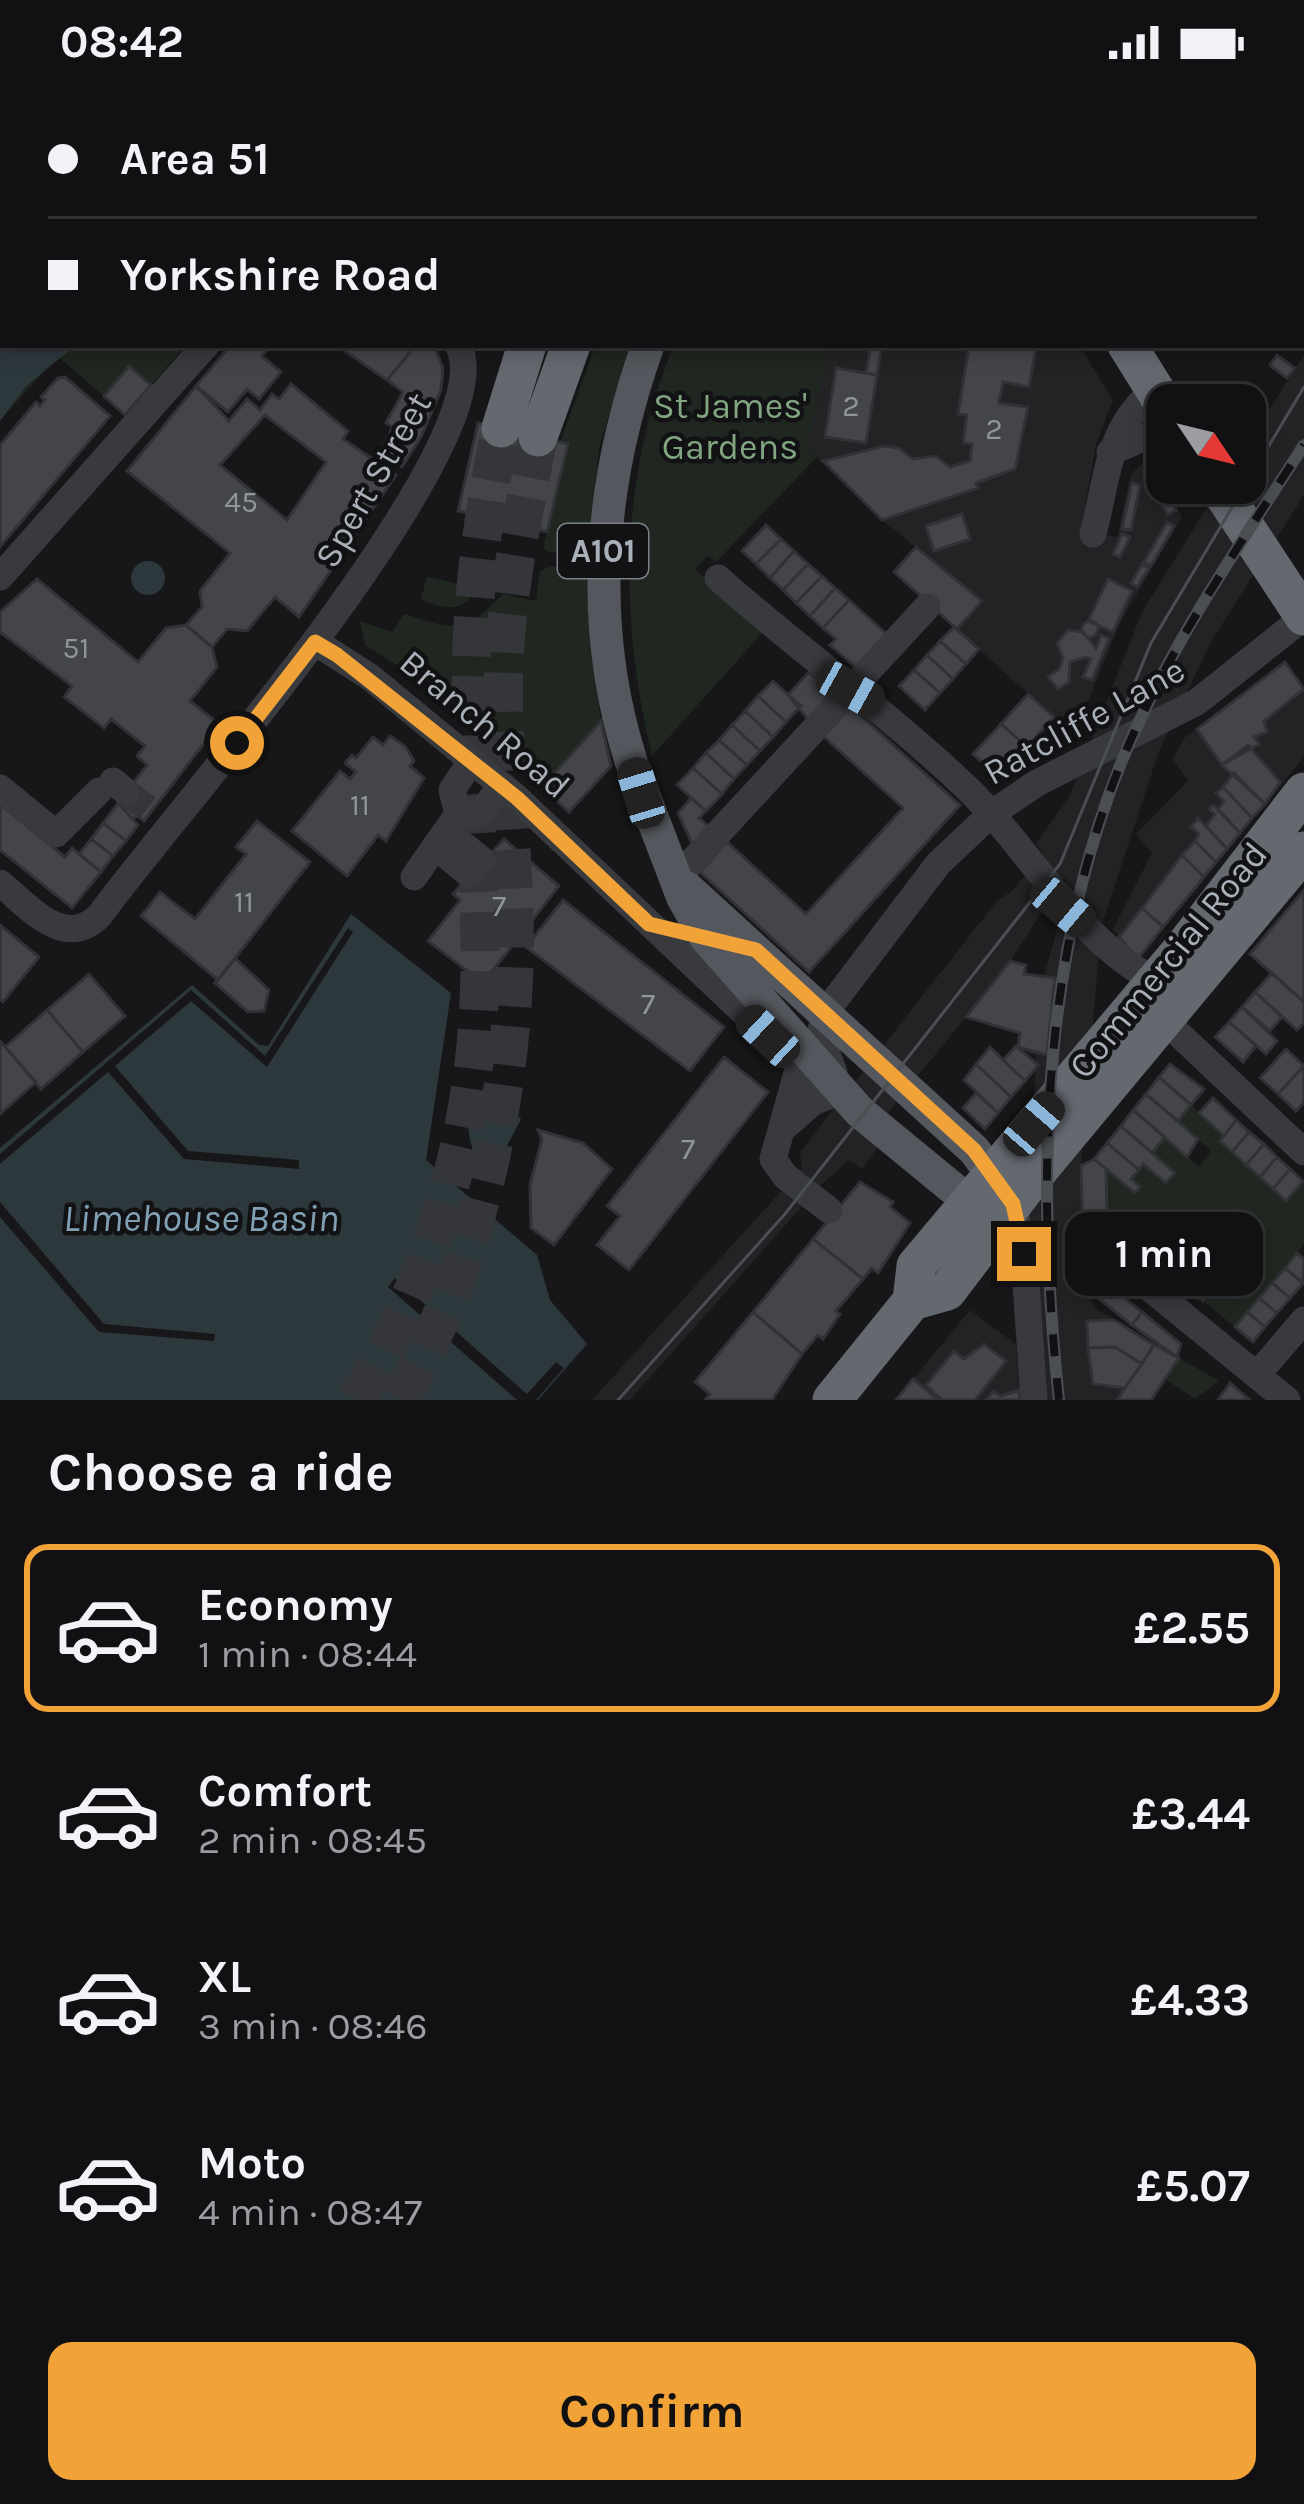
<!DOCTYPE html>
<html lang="en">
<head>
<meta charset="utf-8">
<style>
  :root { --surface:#111113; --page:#1e1f21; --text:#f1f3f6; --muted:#9c9da0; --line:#303133; --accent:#f1a338 }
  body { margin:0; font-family:Karla,sans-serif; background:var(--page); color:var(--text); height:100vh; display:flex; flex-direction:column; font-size:45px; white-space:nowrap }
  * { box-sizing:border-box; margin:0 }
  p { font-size:39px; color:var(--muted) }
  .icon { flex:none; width:66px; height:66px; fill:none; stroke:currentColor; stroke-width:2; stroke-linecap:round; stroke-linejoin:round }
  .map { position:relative; height:1316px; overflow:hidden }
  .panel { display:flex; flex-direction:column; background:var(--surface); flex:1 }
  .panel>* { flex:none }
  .top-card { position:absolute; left:0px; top:0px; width:1305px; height:264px; box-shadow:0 6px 18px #0003,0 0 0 3px var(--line); display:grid; align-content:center; height:264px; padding:0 48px; background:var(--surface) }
  .needle { width:78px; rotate:125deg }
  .controls { position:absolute; left:1146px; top:300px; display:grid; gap:24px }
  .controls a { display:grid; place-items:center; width:120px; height:120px; border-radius:24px; background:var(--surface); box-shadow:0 6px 18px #0003,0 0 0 3px var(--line); font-size:60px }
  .end { position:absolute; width:54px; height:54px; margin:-27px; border:15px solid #f1a338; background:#111; box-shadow:0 0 0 6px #111 }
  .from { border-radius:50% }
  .bubble { position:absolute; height:84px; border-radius:24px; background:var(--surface); box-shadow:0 6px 18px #0003,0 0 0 3px var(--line); font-size:39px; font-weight:700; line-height:84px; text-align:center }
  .car { position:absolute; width:36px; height:72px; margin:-36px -18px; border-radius:15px; box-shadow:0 0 9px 3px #0007; background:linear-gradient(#222 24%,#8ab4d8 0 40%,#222 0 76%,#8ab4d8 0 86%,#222 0) }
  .top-card b { display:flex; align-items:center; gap:42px; height:114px; font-size:45px }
  .top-card b+b { border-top:3px solid var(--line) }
  .top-card i { width:30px; height:30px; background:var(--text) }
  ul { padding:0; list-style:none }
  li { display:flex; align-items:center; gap:36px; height:168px; margin:0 24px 18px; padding:0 24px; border:6px solid transparent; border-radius:24px }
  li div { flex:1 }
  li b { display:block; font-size:45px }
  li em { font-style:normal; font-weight:700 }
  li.current { border-color:var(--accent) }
  li>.icon { width:108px; height:108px; stroke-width:1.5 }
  h2 { padding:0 48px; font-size:54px; line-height:144px }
  .button { display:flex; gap:24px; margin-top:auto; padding:24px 48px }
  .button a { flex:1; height:138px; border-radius:24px; background:var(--accent); color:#111; font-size:48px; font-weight:700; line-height:138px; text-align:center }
  .status { display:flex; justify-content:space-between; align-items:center; height:84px; padding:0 60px; background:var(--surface); direction:ltr }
  .status svg { height:33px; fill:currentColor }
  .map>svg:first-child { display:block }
  .built { fill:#232326; fill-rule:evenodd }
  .green { fill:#1f2720 }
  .water { fill:#2d383d }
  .pier { fill:#171719 }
  .building { fill:#444549; stroke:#313235; stroke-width:3; fill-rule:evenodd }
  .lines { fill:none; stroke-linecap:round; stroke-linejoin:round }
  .minor-tunnel { stroke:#343639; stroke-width:27; stroke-dasharray:27 14; stroke-linecap:butt }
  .major-tunnel { stroke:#343639; stroke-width:33; stroke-dasharray:33 16; stroke-linecap:butt }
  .highway-tunnel { stroke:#343639; stroke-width:39; stroke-dasharray:39 20; stroke-linecap:butt }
  .minor { stroke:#383a3e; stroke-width:27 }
  .major { stroke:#54575d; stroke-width:33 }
  .highway { stroke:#64686f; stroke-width:39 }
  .tram { stroke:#4b4e53; stroke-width:3 }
  .rail-casing { stroke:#4b4e53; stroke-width:12 }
  .rail { stroke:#121214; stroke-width:8; stroke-dasharray:22; stroke-linecap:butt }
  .route { stroke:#f1a338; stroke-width:15 }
  .labels { text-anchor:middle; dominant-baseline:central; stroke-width:9; stroke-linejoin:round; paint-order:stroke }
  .number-label { font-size:30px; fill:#90959d }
  .shield { fill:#121214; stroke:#7c8188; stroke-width:3 }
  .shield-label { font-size:33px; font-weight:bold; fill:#aab0b9 }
  .park-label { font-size:36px; fill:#81a481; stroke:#121214 }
  .street-label { font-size:36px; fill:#aab0b9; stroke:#121214 }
  .water-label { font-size:39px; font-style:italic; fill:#81a0b4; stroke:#121214 }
</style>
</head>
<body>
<div class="status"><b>08:42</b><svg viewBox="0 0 49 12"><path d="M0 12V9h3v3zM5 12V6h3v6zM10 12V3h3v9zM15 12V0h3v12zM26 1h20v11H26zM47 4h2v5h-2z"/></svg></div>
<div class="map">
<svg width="1304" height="1316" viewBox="0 0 1304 1316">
  <rect width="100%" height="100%" fill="#171719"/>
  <path class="built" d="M829,261h250l34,55 -17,45 -15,85 36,7 14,-63 16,-15 35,58 -62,106 -49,120 -5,1 -3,-18 -106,-97 25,-28 -100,-81 -75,-73z
    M1304,271v140l-92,145 -53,111 -58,176 -20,237 13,-5 12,10 1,43 13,5 -4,25 -33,-4 3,56 12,16 81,48 -28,42h-109l-13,-176 7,-168 -18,-9 1,-14 -53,-16 -90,110 10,9 -24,33 -13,-9 -28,25 -191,215h-38l210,-232 -2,-16 196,-250 16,-11 31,-38 -7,-10 32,-44 74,-187 80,-129h23v-36zM1064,794l5,10 -25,88 -20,-2 2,-9 -15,-5z
    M1285,578l19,26v69l-166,202 -25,-30 39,-76 -16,-19 52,-53 -15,-22 12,-22z
    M970,1226l46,34 4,56h-124z"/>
  <path class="green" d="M0,252l3,9h183l-35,40 -22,-18 -25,29 -47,-40 -57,65z
    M596,261h34l-30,99 -14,111 -38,-3 -5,-4 25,-104 -8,-2z
    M674,261h155l-22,102 10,10 -101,105 -8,-6 -13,13 68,63 -111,124c-33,-138 -33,-278 22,-411z
    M549,483h37l5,88 10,66 -59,66 -104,-95 -73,-47 -5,-24 32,11 12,-18c53,17 61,19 99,-20l33,7 4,-30z
    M427,493l52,11c-15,24 -35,23 -58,11z
    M1191,1021l33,31 -3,5 66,59 17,-19v63l-69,83 -32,-26 16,-21 -69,-55 -17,19 -17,-2 4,-25 -13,-5 -1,-43 29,24 5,-6 -9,-8 34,-42 34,30 12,-16 -33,-30z
    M1179,1274l40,23 -24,18 -30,-20z"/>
  <path class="water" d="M0,0h316l-313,3v258h73l-50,41 -26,35z
    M131 494a17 17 0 1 1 34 0a17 17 0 1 1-34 0Z
    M351,830l100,79 -25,167 111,95 13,45 37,44 -49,56h-538v-252l192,-163 67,60 9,1z
    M495,1011l19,1 -3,13 10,10 -25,48c-22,-4 -25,-19 -28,-40z"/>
  <path class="pier" d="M348,844l5,4 -86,135 -76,-66 -76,65 73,85 111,9v9l-115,-10 -76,-87 -108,92v-10l191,-164 74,66z
    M0,1118l104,122 111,10 -1,7 -115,-9 -99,-115z
    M395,1194l132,116 29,-32 8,6 -28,32h-19l-129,-113z"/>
  <path class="building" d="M316,0h86l-88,3z
    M518,0h63l-2,3z
    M989,0h70l-1,3z
    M1059,0h111l-112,3z
    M1240,0h64v24l-2,-21z
    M231,261h40l-9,11 19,16 -22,27 -12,-10 -19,23 -32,-26z
    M336,261h80l-29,35z
    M416,261h18l9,23 -2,22 -20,47 -19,30 -7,-4 -5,8 -15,-10 18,-34 -7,-4 17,-31 -16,-12z
    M871,261h11l-5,30 -11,-2z
    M969,261l67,2 -7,40 -26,-5 -4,21 29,4 -13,62 -39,14 2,5 -96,32 -59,-59 62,-15 14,2 14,11 23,-3 14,11 20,-6 2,-17 -9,-1 4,-28 -9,-1z
    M1277,271l18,13 -8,10 -17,-13z
    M129,282l22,19 -26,30 -21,-19z
    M836,284l41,7 -11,68 -41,-6z
    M65,293l45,39 -110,131v-102l36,-43 4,4 5,-6 -4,-3 17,-19z
    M291,300l57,47 -5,8 53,36 -97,142 -24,-20 -28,34 -20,-2 -15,18 -26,-22 16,-18 -2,-16 30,-38 -103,-82 69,-85 33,35 18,-22 13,11 12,-16 7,5zM265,331l61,47 -39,58 -67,-55z
    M478,339l90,21 -21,88 -89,-21z
    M1152,388l24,38 -8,5 -24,-39z
    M1132,399l8,2 -9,45 -9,-1z
    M962,430l8,25 -36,12 -8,-25z
    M1167,438l7,4 -23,40 -7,-4z
    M766,441l15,14 -25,25 -14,-13z
    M1122,450l8,3 -10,20 -7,-3z
    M781,455l13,12 -24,27 -14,-14z
    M916,463l66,54 -25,28 -63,-57z
    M794,467l14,13 -25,26 -13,-12z
    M808,480l14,12 -26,27 -13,-13z
    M1142,480l7,4 -12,19 -6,-4z
    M822,492l13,12 -25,28 -14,-13z
    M37,495l101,83 28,-34 20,-3 26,22 5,20 -27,34 29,23 -75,97 -7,-6 -4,4 -15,-16 29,-38 -10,-9 8,-10 -34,-27 -7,9 -40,-31 8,-11 -72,-54v-20z
    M1108,495l24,12 -19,41 -25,-11z
    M835,504l14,12 -26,28 -13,-12z
    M849,516l41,37 -31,34 -29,-26 6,-6 -13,-11z
    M1082 545a8 8 0 1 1 16 0a8 8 0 1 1-16 0Z
    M954,543l25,22 -13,15 -26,-23z
    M1068,546l15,2 13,16 5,-13 8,4 -17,41 -9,-3 8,-18 -5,-2 -16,5 -1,20 -11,7 -10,-12 11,-8 4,-11 -6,-15z
    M940,557l26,23 -13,15 -26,-24z
    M927,571l26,24 -13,14 -26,-23z
    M1285,578l19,27 -40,32 3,11 -13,5 5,7 -37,21 -25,-36z
    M914,586l26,23 -15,17 -26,-24z
    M809,588l27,24 -25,27 -23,-28z
    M773,597l28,25 -15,16 -28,-26z
    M1028,610l26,23 -27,30 -26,-23z
    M758,612l28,26 -13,15 -28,-26z
    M850,622l110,99 -151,167 -109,-100 27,-30 79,72 97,-106 -80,-72z
    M745,627l28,26 -13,14 -28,-26z
    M601,637l10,45 -42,46 -27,-25z
    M1001,640l26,23 -28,31 -26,-24z
    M732,641l28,26 -13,14 -28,-25z
    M390,652l15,10 9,15 -4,5 14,12 -38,63 -8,-6 -31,41 -55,-45 48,-60 10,8 6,-7 -11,-9 7,-8 4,3 17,-21 10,8z
    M719,656l28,25 -13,14 -28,-26z
    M1248,661l32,37 -15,22 -43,-39z
    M706,669l28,26 -12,15 -29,-26z
    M693,684l29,26 -16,17 -29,-26z
    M1234,689l31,31 -13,14 -29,-31z
    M1223,703l29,31 -12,15 -22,-24 6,-7 -8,-9z
    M691,714l15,13 -7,7 14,12 -18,20 -17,-37z
    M118,719l20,22 -12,16 -23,-18z
    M0,720l65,53 7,-9 29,24 -29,36 -72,-58z
    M1213,721l27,28 -13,16 -21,-23 9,-12 -6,-5z
    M1198,734l29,31 -11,13 -21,-21 4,-7 -8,-7z
    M257,737l53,41 -92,118 -77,-64 19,-24 35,27 51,-65 -10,-7z
    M103,739l23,18 -13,15 -22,-17z
    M91,755l22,17 -12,16 -22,-18z
    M504,755l55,47 -76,97 -55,-42 32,-41 -7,-6z
    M1195,757l21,21 -12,15 -22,-22z
    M1182,771l22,22 -41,50 -21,-19z
    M1304,806v112l-54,-48z
    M563,816l161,127 -34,44 -164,-124z
    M1142,824l21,19 -25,32 -19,-22z
    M0,841l39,32 -36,45 -3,-3z
    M235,874l34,32 -5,21 -16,1 -33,-29z
    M1010,877l16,4 -2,9 31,4 -8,77 -29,-8 2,-14 -54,-16z
    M1272,889l32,29v21l-7,7 -42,-38z
    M89,890l36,42 -42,36 -36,-42z
    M1255,908l27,25 -12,14 -28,-24z
    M1242,923l35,34 -11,13 -37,-32z
    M47,926l36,42 -42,37 -36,-42z
    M1229,938l27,24 -13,16 -28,-25z
    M0,957l36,41 -36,32z
    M1016,962l22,19 -13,16 -22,-21z
    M990,963l35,34 -14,16 -35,-33z
    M1286,965l18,17 -26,28 -18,-16z
    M724,973l44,35 -139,178 -32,-25 23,-29 -13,-10z
    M976,980l35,33 -13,16 -34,-33z
    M1170,980l34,25 -13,16 -32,-28z
    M1304,982v36l-8,9 -18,-17z
    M1159,993l32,28 -13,16 -32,-27z
    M976,1009l22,20 -13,16 -22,-21z
    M1146,1010l52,45 -11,18 -54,-47z
    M1213,1014l23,22 -12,16 -25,-23z
    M1133,1026l32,27 -13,16 -31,-27z
    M1236,1036l13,12 -17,20 -12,-11z
    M1121,1042l54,47 -9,10 -23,-19 -4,6 -32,-27z
    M538,1046l45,13 29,26 -58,76 -23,-17 -1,-43 12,-46z
    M1249,1048l15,12 -18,21 -14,-13z
    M1107,1059l32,27 -8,9 9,8 -5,6 -41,-34z
    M1264,1060l13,13 -17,20 -14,-12z
    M1277,1073l13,12 -17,20 -13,-12z
    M1094,1075l12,10 1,43 13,5 -4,25 -33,-4 -2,-72z
    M1290,1085l13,12 -17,20 -13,-12z
    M860,1098l33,20 -3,5 20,16 -32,50 -6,-5 -9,11 -50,-40z
    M1150,1141l14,11 -16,21 -15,-13z
    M1164,1152l13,10 -17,21 -12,-10z
    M813,1155l50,40 -27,32 4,3 -17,25 -5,-4 -16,19 -49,-42z
    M1177,1162l14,12 -17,20 -14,-11z
    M1297,1169l7,6 -1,24 -18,-15z
    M1191,1174l14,11 -17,20 -14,-11z
    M1285,1184l18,15 -13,15 -18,-15z
    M1205,1185l14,11 -16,21 -15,-12z
    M1103,1197l39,31 -10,13 -40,-32z
    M1272,1199l18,15 -13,15 -18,-15z
    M1259,1214l18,15 -12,14 -18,-15z
    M753,1228l49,42 -30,46h-67l5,-6 -15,-12z
    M1142,1228l39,32 -4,13 -45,-32z
    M1247,1228l18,15 -12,15 -18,-15z
    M1114,1236l40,25 -12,19 -27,-17 -27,1 -1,-27z
    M984,1260l22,17 -31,39h-33l-16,-15 28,-34 10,8z
    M1154,1261l25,13 -28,42h-34z
    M1115,1263l27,17 -17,24 -32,-4 -5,-36z
    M913,1295l25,21h-42z
    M1230,1299l15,13 5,4h-32z
    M1019,1306l1,10h-34l8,-9 6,5z"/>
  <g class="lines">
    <path class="minor-tunnel" d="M126,708l25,19"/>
    <path class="major-tunnel" d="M760,3l1,-3"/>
    <path class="highway-tunnel" d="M356,1316c70,-109 114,-251 122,-380 8,-125 -11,-250 -6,-375 3,-74 14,-144 29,-217
      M399,1316c81,-134 119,-327 115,-483 -2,-85 -13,-169 -10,-255 3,-75 20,-151 34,-225"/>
    <path class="minor" d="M427,3l2,-3
      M885,3l2,-3
      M1302,46l2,1
      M1110,368l57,-24
      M1093,450c15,-56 14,-107 62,-144
      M0,493l206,-232
      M718,494c83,74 172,136 252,213 63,62 104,146 184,189
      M315,558l55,35 147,121 295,279
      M113,697l13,11
      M0,704l56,46 43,-43
      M458,730l-6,-24 20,-30
      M446,747l36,29
      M435,762l34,28
      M414,793l44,-63 22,-1 22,-28
      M676,795l251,-272
      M0,799c29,24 65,68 100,32 62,-88 410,-477 358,-570
      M1165,937l139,131
      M799,982l-26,93 12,17 44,34
      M834,989l-14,-38 5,-22 113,-149 53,-50 46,-31 160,-81 107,-85
      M782,1045l31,-27 21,-8
      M1013,1120l11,50 10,146
      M1088,1166l31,13 168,137
      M1257,1291l47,-55"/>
    <path class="major" d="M1200,3l2,-3
      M631,677c-44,-139 -31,-281 17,-416
      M633,683l50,131 23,40 154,174 129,106
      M687,804l287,262 31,42"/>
    <path class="highway" d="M851,0l4,3
      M658,3l2,-3
      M703,3l2,-3
      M1127,261l40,64
      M501,344l26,-83
      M538,353l33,-92
      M1216,399l88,133
      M912,1217l35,-10 94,-124 263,-316
      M832,1316l80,-99 4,-35 269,-320 119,-154"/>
    <path class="tram" d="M618,1316l167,-186 275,-350 91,-221 153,-256"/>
    <defs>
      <path id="rail" d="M1059,1316c-25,-234 -18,-482 89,-697 44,-90 102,-174 156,-258"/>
    </defs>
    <use href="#rail" class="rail-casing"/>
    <use href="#rail" class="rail"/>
  </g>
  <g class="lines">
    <path class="route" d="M237,659l78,-101 22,13 180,143 132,126 107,26 218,200 39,54 11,50"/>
  </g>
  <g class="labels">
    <g class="number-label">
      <text x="851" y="322">2</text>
      <text x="994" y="345">2</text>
      <text x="241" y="418">45</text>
      <text x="76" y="564">51</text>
      <text x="360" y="721">11</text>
      <text x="244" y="818">11</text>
      <text x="499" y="822">7</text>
      <text x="648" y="920">7</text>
      <text x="688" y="1065">7</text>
    </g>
    <rect class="shield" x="558" y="440" width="90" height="54" rx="9"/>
    <g class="shield-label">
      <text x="603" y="467">A101</text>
    </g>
    <g class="park-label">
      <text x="730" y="322">St James'<tspan x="730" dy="41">Gardens</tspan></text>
    </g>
    <g class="street-label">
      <text transform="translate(373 396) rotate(-60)">Spert Street</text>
      <text transform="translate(1084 637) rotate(-29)">Ratcliffe Lane</text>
      <text transform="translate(485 640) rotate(40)">Branch Road</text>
      <text transform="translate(1168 876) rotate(-51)">Commercial Road</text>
    </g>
    <g class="water-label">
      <text x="201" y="1134">Limehouse Basin</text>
    </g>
  </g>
</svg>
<div class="controls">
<a><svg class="needle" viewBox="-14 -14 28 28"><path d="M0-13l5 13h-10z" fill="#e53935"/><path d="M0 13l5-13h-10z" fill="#9c9da0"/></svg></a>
</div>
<i class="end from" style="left:237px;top:659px"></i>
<i class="end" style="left:1024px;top:1170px"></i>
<div class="bubble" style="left:1065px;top:1128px;width:198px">1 min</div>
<i class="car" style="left:850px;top:605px;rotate:119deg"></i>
<i class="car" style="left:641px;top:709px;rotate:343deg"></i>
<i class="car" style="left:1063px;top:823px;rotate:130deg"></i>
<i class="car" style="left:768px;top:952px;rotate:313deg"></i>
<i class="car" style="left:1034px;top:1040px;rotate:41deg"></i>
<div class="top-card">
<b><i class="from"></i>Area 51</b>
<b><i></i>Yorkshire Road</b>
</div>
</div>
<section class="panel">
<h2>Choose a ride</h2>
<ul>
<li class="current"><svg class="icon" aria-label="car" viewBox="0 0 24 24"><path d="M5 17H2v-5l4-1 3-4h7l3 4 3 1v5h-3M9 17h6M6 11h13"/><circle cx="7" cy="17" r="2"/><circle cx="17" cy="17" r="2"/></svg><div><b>Economy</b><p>1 min · 08:44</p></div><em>£2.55</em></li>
<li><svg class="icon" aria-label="car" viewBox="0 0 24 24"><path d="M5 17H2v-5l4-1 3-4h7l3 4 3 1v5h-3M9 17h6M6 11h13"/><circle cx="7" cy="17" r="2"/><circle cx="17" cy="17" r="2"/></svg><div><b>Comfort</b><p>2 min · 08:45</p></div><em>£3.44</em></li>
<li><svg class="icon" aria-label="car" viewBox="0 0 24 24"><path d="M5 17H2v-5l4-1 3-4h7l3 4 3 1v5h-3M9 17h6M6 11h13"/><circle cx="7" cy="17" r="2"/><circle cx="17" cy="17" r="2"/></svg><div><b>XL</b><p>3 min · 08:46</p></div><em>£4.33</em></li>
<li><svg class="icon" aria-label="car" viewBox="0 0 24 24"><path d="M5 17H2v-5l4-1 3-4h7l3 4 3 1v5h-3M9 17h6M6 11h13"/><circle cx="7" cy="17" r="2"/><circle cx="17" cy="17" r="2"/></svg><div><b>Moto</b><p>4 min · 08:47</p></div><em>£5.07</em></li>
</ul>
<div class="button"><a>Confirm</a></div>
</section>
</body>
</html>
